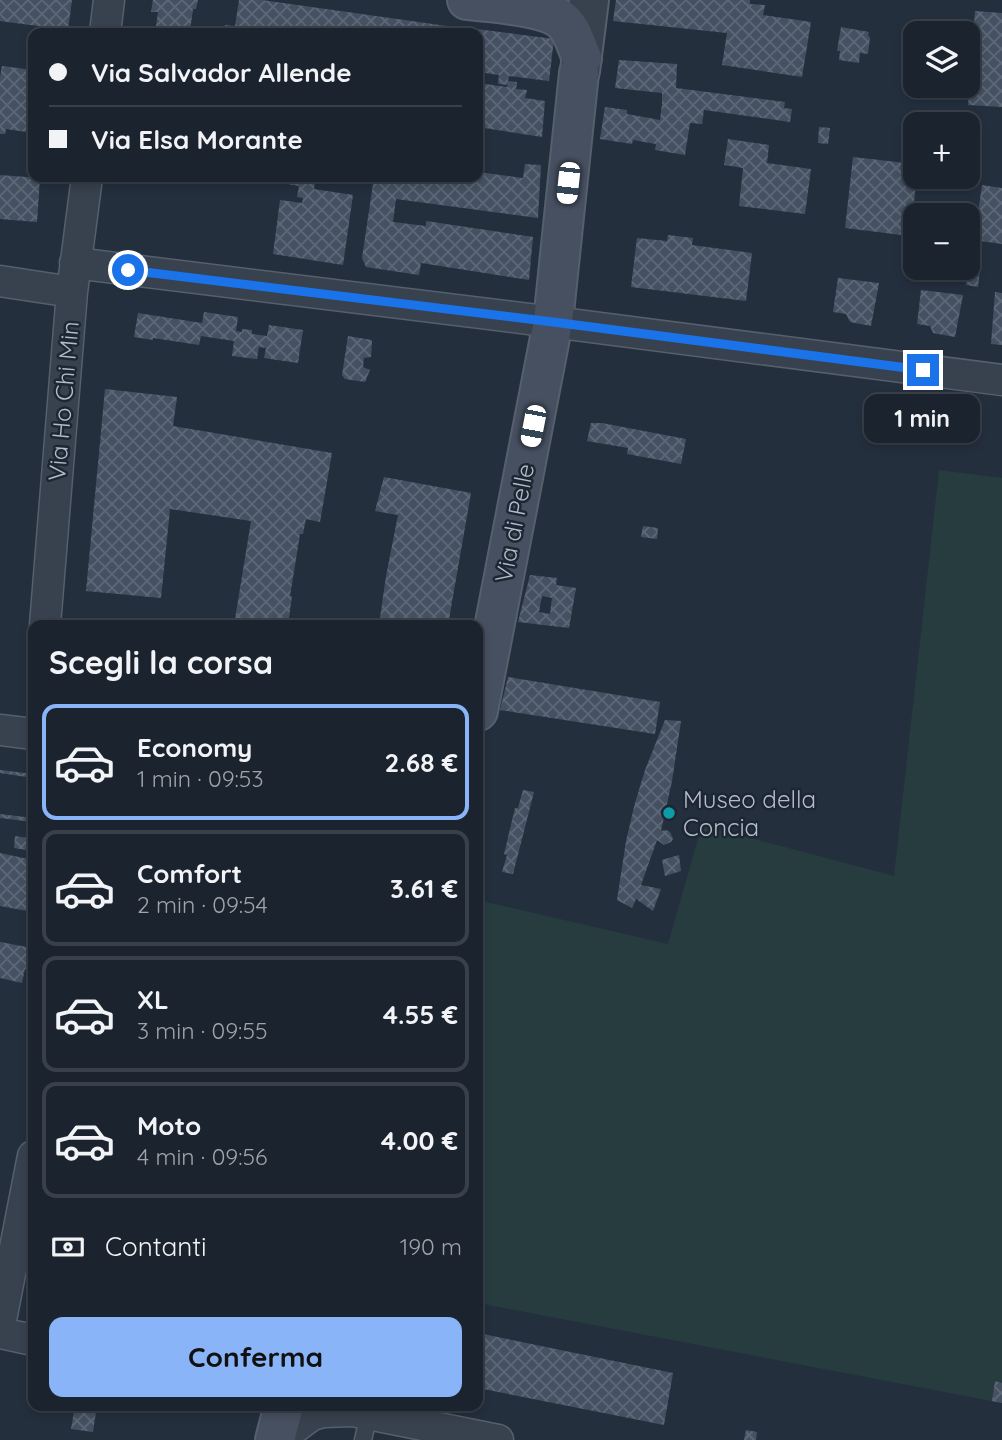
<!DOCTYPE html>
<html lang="it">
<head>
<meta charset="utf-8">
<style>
  :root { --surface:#1b232e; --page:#242b36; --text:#f1f3f6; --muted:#a0a4aa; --line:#39404a; --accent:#8ab4f8 }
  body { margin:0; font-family:Quicksand,sans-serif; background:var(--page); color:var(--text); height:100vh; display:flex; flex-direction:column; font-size:26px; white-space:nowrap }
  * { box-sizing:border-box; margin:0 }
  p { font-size:23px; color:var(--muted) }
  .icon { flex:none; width:38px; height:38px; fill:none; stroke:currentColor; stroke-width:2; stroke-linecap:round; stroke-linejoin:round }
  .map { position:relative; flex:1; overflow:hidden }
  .side { position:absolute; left:28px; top:620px; width:455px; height:791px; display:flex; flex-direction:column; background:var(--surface); border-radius:14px; box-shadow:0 4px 10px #0003,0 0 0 2px var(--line) }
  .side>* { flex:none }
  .guide { position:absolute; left:28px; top:28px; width:455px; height:154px; border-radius:14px; box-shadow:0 4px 10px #0003,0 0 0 2px var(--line); display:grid; align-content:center; height:154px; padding:0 21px; background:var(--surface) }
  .buttons { position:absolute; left:903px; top:21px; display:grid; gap:14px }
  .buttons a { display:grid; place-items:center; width:77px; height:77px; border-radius:14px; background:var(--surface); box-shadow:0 4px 10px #0003,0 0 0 2px var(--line); font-size:35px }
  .end { position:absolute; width:32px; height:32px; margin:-16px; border:9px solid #1a73e8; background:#fff; box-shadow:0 0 0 4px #fff }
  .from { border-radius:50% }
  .bubble { position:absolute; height:49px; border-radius:14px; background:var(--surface); box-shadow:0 4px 10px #0003,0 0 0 2px var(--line); font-size:23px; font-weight:700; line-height:49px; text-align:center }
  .car { position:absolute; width:21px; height:42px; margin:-21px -10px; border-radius:9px; box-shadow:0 0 5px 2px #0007; background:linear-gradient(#fff 24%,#345 0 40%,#fff 0 76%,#345 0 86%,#fff 0) }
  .guide b { display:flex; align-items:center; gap:24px; height:66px; font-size:26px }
  .guide b+b { border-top:2px solid var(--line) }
  .guide i { width:18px; height:18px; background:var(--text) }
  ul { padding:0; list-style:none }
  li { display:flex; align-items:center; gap:21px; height:116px; margin:0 14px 10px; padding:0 7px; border:4px solid var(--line); border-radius:14px }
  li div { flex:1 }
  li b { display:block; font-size:26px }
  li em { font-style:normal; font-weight:700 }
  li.on { border-color:var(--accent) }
  li>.icon { width:63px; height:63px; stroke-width:1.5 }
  h2 { padding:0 21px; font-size:32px; line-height:84px }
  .pay { display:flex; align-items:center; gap:18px; height:77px; padding:0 21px; font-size:26px }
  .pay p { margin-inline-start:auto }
  .cta { display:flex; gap:14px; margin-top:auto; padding:14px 21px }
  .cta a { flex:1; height:80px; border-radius:14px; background:var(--accent); color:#111; font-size:28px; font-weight:700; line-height:80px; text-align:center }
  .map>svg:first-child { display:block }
  .pitch { fill:#263c3f }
  .building { fill:url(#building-cross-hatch); fill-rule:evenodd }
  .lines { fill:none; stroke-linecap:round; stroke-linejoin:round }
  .service-casing { stroke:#565f6c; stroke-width:19 }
  .minor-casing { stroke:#565f6c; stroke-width:33 }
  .tertiary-casing { stroke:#565f6c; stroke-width:42 }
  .secondary-casing { stroke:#565f6c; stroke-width:42 }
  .service { stroke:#38414e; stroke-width:16 }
  .minor { stroke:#38414e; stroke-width:30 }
  .tertiary { stroke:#38414e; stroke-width:38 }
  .secondary { stroke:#465061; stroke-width:38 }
  .route { stroke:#1a73e8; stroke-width:9 }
  .culture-dot { fill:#0f9aa8; stroke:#1d2633; stroke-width:2.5 }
  .labels { text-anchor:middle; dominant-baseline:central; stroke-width:5; stroke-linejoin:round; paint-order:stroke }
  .street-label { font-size:24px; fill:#b4bcc9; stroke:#1d2633 }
  .poi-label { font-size:24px; fill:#b4bcc9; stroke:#1d2633; text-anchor:start }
</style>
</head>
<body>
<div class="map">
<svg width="1002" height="1440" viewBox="0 0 1002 1440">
  <defs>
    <pattern id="building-cross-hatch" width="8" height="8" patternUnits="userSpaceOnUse" patternTransform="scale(1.75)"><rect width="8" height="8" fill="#455162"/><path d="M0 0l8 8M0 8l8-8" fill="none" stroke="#5d6877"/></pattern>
  </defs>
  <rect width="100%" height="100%" fill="#242f3e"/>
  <path class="pitch" d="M939,470l63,8v925l-524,-100v-403l190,44 34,-119 192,51z"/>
  <path class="building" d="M0,0h72l-4,30 -68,-9z
    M153,0h45l-2,9h-3l-3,22 -34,-5 2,-14h-7z
    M239,0h23l192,27v6h-230l1,-8 10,1z
    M616,0h134v4l15,1 -2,10 48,7 -9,55 -80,-12 5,-32 -114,-12z
    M975,11l27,2v94l-34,-2z
    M841,27l28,5 -1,4 2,1 -2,17 -8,-1 -1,10 -20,-3 1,-9h-3z
    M469,28l85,11 -5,42 -40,-5 -1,5 9,1 -1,7 11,1 -2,8 20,3 -3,36 -64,-10v-44l29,4 1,-2 -10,-1 1,-9 -21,-3v-39h-10z
    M619,60l58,4 -1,24 109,14 -1,6 8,1 -2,13 -86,-12 -2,14 -12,-1 -5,32 -30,-5 1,-6 -23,-4 -1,4 -32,-5 5,-32 22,3v4l33,6 2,-16v-11l-47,-5z
    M2,66l31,4v63l-27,-4 -1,5h-5v-57z
    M819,127l11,1 -2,16 -10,-1z
    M728,139l41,6 -2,18 44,6 -6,45 -66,-8 4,-38 -19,-3z
    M853,157l62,7v13h2l-7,59 -65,-8z
    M525,164l16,1 -3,53 -142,-19 -3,23 33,4v-5l107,16 -4,43 -108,-17 -2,12 -53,-8 -4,-9 12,-81h104v-5l45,6z
    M0,175l40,3 -3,44 -37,-3z
    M288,177h28l-2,12 39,6 -10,70 -70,-11 7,-54 22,3 1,-5 -6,-1 2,-11 -12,-2z
    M982,185l20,3v56l-28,-4z
    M668,235l25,3 -1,7 60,8 -6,48 -115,-14 6,-49 30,3z
    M968,268l12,2 -2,17 -12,-2z
    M838,278l41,5 -8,43 -21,-4 -4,-8 -13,-2z
    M921,290l42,5 -8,42 -22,-4 -3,-7 -13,-2z
    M995,292l7,1v52l-11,-1z
    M204,312l34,5 -2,14 6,1v-3l10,1v4l15,2 2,-11 34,5 -5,33 -34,-5 2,-10 -7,-1 -2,12 -25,-3 2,-15 -33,-5 -2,9 -46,-7v2l-19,-3 4,-24 64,10z
    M348,336l24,4 -1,17 -7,1 -1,9 7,3 -5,12 -20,-3 -3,-4z
    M105,389l72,8 -4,29 159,27 -12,69 -14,-3 -3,15h-3l-10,62h2l-4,29h-54l17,-104 -81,-12 -9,89 -75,-7z
    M932,402l15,2 -1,10 -16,-3z
    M591,423h11l84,16 -5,25 -54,-10 1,-6 -41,-7z
    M384,477l87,16 -23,132h-69l7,-49 12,-61 -23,-4z
    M643,526l15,2 -1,11 -16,-2z
    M530,575l27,3 -1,7 20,3 -7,40 -51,-6zM542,596l10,2 -2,16 -11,-2z
    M508,677l152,25 -5,32 -155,-24z
    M665,720l16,1 -9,60 -11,50 5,-1 4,2 3,7 -2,3 -7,3 -7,-5 -16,45 20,4 -8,22 -17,-12 -4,9 -15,-8 9,-59 9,-38 10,-33z
    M0,770l33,4v4l-33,-5z
    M523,790l11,2 -21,82 -11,-2 5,-17 -3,-1 11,-46h3z
    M0,814l33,4v4l-33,-4z
    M15,836l13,2 -1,12 -13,-2z
    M0,853l33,7v52l-33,-6z
    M679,855l2,16 -16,5 -3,-16z
    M0,942l32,6 -4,21h-3l-3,14 -22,-5z
    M478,1333l195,40 -9,52 -186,-37z
    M995,1381l7,2v20l-10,-2z
    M75,1405h22l-4,27 -22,-3z
    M746,1430l11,2 -1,8h-12z"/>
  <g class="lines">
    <defs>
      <path id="service" d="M363,1440l6,-26"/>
      <path id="minor" d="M105,33l4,-33
        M75,263l478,59 449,58
        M0,281l72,11
        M45,625l27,-333 15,-115
        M0,730l33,4
        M0,1325l33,-169
        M0,1333l33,7
        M278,1440l34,-25 12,-3 29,-1 145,29"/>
      <path id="tertiary" d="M580,71l9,-71"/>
      <path id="secondary" d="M467,0c24,3 75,5 93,19 12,8 16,26 22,39
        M478,711l75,-389 26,-249
        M275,1440l9,-35"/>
    </defs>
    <use href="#service" class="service-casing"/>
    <use href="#minor" class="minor-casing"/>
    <use href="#tertiary" class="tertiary-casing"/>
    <use href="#secondary" class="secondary-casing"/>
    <use href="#service" class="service"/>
    <use href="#minor" class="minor"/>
    <use href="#tertiary" class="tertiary"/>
    <use href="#secondary" class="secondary"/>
  </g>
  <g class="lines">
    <path class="route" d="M128,270l425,52 370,48"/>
  </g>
  <circle class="culture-dot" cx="669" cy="813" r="7"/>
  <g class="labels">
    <g class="street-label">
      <text transform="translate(63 401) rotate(-85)">Via Ho Chi Min</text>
      <text transform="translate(514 523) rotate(-79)">Via di Pelle</text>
    </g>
    <g class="poi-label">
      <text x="683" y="799">Museo della<tspan x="683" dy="28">Concia</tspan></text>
    </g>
  </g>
</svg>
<div class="buttons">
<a><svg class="icon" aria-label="layers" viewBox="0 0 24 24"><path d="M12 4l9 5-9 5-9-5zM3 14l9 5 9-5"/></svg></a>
<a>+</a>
<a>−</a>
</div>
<i class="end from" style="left:128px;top:270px"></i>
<i class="end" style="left:923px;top:370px"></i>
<div class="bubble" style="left:864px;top:394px;width:116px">1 min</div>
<i class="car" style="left:568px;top:183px;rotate:186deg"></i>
<i class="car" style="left:533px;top:426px;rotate:191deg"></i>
<div class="guide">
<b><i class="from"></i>Via Salvador Allende</b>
<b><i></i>Via Elsa Morante</b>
</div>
<section class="side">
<h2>Scegli la corsa</h2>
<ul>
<li class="on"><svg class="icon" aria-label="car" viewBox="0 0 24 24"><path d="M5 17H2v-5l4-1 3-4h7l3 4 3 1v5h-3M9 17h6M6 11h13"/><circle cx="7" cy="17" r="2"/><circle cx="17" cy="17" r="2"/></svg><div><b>Economy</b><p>1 min · 09:53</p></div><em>2.68 €</em></li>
<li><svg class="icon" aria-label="car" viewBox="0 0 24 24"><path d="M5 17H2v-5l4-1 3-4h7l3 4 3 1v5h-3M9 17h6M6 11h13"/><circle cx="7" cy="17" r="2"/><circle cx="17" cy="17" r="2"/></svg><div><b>Comfort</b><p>2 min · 09:54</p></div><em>3.61 €</em></li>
<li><svg class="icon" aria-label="car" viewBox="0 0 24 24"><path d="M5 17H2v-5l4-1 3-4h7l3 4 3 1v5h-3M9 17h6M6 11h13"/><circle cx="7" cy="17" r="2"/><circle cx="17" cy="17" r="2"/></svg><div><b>XL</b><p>3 min · 09:55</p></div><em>4.55 €</em></li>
<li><svg class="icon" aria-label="car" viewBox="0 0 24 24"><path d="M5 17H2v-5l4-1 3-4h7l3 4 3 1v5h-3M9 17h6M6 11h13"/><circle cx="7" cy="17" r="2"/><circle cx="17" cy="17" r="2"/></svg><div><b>Moto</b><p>4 min · 09:56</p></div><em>4.00 €</em></li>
</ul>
<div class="pay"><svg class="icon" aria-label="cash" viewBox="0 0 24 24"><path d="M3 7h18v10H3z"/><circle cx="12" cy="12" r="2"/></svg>Contanti<p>190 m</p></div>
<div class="cta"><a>Conferma</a></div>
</section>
</div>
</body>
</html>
